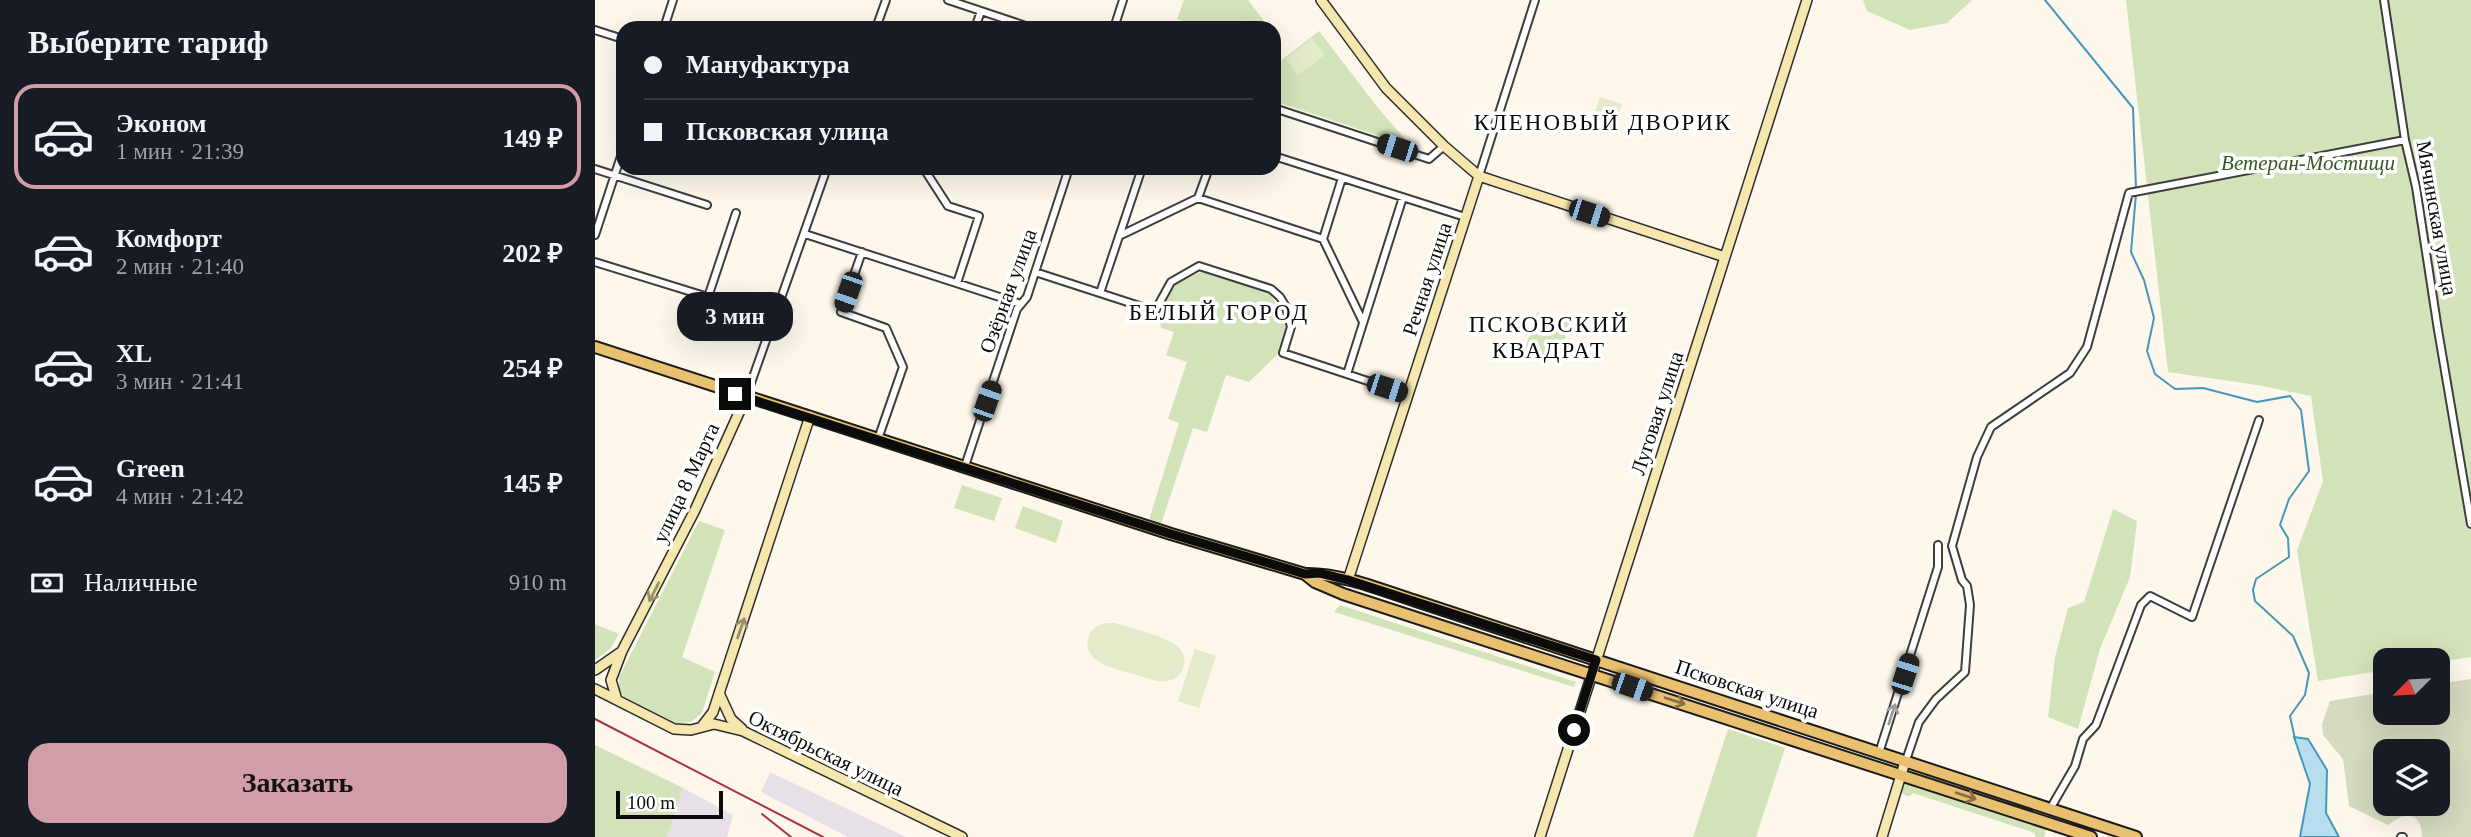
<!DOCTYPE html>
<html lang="ru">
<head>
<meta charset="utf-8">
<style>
  :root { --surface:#171b24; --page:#242831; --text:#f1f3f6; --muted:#9ea1a6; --line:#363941; --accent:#d19da6 }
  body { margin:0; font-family:Georgia,serif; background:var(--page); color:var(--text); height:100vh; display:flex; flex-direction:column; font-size:26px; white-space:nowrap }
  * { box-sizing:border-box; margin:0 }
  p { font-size:23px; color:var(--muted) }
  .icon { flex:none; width:38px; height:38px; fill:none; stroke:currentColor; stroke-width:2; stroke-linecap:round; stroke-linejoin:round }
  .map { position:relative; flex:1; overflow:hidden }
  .details { display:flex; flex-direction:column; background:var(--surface); width:595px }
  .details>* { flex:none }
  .top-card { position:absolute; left:21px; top:21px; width:665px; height:154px; border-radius:21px; box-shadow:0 7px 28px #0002; display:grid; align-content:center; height:154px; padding:0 28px; background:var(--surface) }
  .needle { width:46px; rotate:246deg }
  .tools { position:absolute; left:1778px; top:648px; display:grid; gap:14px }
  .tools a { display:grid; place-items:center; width:77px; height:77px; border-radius:14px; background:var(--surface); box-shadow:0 7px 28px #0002; font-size:35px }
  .scale { position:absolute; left:21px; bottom:18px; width:107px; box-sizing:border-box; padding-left:7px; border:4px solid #0b0b0b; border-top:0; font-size:19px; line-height:24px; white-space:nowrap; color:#0b0b0b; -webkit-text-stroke:5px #fff; paint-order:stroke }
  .end { position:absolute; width:32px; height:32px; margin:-16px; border:9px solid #0b0b0b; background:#fff; box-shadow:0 0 0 4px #fff }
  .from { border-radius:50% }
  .bubble { position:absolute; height:49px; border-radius:21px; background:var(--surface); box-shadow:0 7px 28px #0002; font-size:23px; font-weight:600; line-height:49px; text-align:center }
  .car { position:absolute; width:21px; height:42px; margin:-21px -10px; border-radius:9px; box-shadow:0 0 5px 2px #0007; background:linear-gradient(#222 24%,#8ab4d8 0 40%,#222 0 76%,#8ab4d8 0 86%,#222 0) }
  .top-card b { display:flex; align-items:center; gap:24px; height:66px; font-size:26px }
  .top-card b+b { border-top:2px solid var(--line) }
  .top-card i { width:18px; height:18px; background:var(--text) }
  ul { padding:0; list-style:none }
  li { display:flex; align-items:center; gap:21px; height:105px; margin:0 14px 10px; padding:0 14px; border:4px solid transparent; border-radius:21px }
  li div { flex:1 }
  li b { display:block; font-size:26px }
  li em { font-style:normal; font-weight:600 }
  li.on { border-color:var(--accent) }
  li>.icon { width:63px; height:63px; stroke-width:1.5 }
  h2 { padding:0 28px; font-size:32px; line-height:84px }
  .pay { display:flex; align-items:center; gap:18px; height:77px; padding:0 28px; font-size:26px }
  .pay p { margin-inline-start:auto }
  .action { display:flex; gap:14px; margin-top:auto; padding:14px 28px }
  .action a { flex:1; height:80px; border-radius:21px; background:var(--accent); color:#111; font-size:28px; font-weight:600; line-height:80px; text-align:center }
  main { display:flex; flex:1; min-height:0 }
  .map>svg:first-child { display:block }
  .industrial { fill:#e7e0e9 }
  .green { fill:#d2e3b9 }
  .cemetery { fill:#d5dbbf; fill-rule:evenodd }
  .pitch { fill:#e3ebca }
  .water { fill:#b6deee; stroke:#4598bc; stroke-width:2 }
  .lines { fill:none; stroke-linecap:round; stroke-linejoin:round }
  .stream { stroke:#4598bc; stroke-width:2 }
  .street-casing { stroke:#3e3e3e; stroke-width:10 }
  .secondary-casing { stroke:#2d2d2d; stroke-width:12 }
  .primary-casing { stroke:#1c1c1c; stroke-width:14 }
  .street { stroke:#fff; stroke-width:6 }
  .secondary { stroke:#f5e7ae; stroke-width:9 }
  .primary { stroke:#e8c070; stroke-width:10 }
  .rail { stroke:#aa3445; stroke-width:2 }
  .oneway { stroke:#978f6d }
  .oneway2 { stroke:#856f43 }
  .oneway3 { stroke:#9d9d9d }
  .route { stroke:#0b0b0b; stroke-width:9 }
  .labels { text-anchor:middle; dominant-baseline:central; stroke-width:7; stroke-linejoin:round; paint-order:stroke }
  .park-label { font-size:21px; font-style:italic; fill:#345a24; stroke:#fff }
  .street-label { font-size:21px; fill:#0b0b0b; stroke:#fff }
  .neighbourhood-label { font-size:23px; letter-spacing:2px; fill:#0b0b0b; stroke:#fff }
</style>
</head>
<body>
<main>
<section class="details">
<h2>Выберите тариф</h2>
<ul>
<li class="on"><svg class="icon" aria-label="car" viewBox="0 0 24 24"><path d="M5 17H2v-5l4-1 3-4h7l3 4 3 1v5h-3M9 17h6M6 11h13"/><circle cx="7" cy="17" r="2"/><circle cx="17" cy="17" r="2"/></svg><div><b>Эконом</b><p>1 мин · 21:39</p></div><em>149 ₽</em></li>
<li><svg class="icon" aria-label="car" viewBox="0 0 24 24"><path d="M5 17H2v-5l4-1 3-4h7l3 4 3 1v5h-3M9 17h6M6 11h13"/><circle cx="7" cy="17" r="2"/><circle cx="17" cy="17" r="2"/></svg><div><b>Комфорт</b><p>2 мин · 21:40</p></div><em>202 ₽</em></li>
<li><svg class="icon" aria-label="car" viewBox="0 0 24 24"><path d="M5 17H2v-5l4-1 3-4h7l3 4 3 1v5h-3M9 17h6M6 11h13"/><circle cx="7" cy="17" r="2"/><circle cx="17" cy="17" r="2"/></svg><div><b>XL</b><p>3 мин · 21:41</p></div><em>254 ₽</em></li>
<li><svg class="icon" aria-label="car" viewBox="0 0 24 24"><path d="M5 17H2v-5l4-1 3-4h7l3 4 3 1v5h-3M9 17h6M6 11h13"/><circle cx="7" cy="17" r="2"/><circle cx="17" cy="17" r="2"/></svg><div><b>Green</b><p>4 мин · 21:42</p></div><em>145 ₽</em></li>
</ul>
<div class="pay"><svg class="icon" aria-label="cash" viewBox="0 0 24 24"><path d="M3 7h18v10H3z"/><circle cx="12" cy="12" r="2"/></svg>Наличные<p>910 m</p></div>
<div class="action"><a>Заказать</a></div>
</section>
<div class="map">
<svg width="1876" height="837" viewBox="0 0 1876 837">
  <rect width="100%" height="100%" fill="#fdf8eb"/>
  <path class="industrial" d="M175,772l136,65h-58l-87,-45z
    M88,788l50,27 -6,22h-60z"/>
  <path class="green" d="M589,0h64l20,26 -2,2h-62l-27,-9z
    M1268,0h109l-25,23 -37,7 -43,-19z
    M1531,0h345v657l-33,5v-2h-53v10l-67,11 -21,-131 26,-69 -12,-85 -54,-11 -89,-13z
    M724,31l59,77 34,39 -138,-46v-35z
    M608,271l67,21 17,34 -7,26 -31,30 -23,-7 -19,57 -14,-4 -32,96 -12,-4 30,-97 -11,-4 19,-57 -21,-7 8,-23 -13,-4 -2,-12 12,-30z
    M942,312l33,11 -12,38 -33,-12z
    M367,485l40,13 -8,23 -40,-13z
    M428,506l40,15 -7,22 -41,-15z
    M1518,509l24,12 -7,56 -30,72 -22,80 -30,-12 7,-60 13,-49 16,-6z
    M104,521l26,9 -43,127 33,15 -13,41 -11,9 -19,2 -46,-24 -7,-11v-12z
    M745,605l236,77 -2,5 -240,-75z
    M0,624l24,10 -9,15 -15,11z
    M1133,729l57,19 -29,89h-63z
    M0,745l88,43 -16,49h-72z
    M1313,783l136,44 2,3 -2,7h-9v-4l-122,-40 -3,3h-3l-7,-4 2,-8z"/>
  <path class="cemetery" d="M1876,679v158h-49c0,-26 -18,-25 -34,-12l-39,-19 -6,-47 -20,-24 -1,-11 8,-23 55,-9v20h53v-28zM1790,751h53v52h-53z"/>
  <path class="pitch" d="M717,38l13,17 -27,20 -12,-16z
    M1005,97l22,7 -5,14 -22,-7z
    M512,623h8c15,5 56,14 65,26 10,11 2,31 -13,32 -10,1 -18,-2 -27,-5 -17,-6 -58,-11 -52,-37 2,-10 10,-14 19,-16z
    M600,649l21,7 -17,52 -21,-7z"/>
  <path class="water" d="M1699,737l14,2 19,31 -1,43 13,24h-39l10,-53z"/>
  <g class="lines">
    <path class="stream" d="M1450,0l88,108 3,80
      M1541,194l-5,58 13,28 10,38 -7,33 8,23 20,15 28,-1 54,14 33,-6 11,14 8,61 -20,28 -9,26 8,13 1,19 -33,22 -3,11 2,11 38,35 16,37 -4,22 -15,21 5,23"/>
    <defs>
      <path id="street" d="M353,0l84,28
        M1789,0l21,140 11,47 22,143 33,194
        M69,28l9,-28
        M281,28l10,-28
        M380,28l6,-17
        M519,28l9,-28
        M0,30l28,9
        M679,108l155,51 15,-13
        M679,156l191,61
        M332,168l-1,4 22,34 31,10 -22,67
        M0,169l112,36
        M884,176l56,-176
        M603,198l11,-30
        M210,234l216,70
        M0,235l28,-85
        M524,236l79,-38 125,41 40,83
        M728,239l19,-61
        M267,252l-21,60 45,16 17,39 -25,72
        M0,262l113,35 28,-84
        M440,272l120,39 16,-29 28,-16 72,23 9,8 6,10 5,20 -8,26 124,41
        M505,293l42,-125
        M752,374l56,-177
        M151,397l81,-229
        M370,466l52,-157 10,-12 42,-129
        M1284,753l59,-186v-22
        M1310,763l14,-41 17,-23 29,-27 5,-67 -3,-19 -5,-6 -10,-34 25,-89 14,-30 79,-54 17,-26 42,-154 276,-53
        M1455,809l25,-43 8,-27 13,-14 45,-120 9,-9 42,21 67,-197
        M1806,837h2"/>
      <path id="secondary" d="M726,0l65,88 58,58 35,30 246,81
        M753,580l131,-404
        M0,670l26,-18
        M0,689l79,40 17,1 23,-6 29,7 219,106
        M124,693l12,26 11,10
        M22,700l-6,-20 11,-29 73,-141 51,-113
        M108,725l10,-13 97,-296
        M945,837l267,-837
        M1287,837l23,-75"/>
      <path id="primary" d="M0,347l576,187 134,40c37,-1 76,16 111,27l720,236
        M710,574l10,8 28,12 748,243"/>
    </defs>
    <use href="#street" class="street-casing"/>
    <use href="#secondary" class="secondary-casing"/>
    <use href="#primary" class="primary-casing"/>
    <use href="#street" class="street"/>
    <use href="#secondary" class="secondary"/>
    <use href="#primary" class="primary"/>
    <path class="rail" d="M0,719l228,118
      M167,814l29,23"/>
  </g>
  <defs><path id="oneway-shaft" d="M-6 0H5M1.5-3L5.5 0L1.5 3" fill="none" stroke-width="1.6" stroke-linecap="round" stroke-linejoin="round" transform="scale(1.75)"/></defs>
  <g class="oneway">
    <use href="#oneway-shaft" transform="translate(59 592) rotate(117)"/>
    <use href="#oneway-shaft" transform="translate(146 628) rotate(-71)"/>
  </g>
  <g class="oneway2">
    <use href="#oneway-shaft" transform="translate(1080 701) rotate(18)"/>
    <use href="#oneway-shaft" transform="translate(1371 796) rotate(18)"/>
  </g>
  <use class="oneway3" href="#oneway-shaft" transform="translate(1297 714) rotate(-72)"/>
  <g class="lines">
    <path class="route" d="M140,394l436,140 134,40 14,-1 29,7 248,80 -22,70"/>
  </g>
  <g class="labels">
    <g class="park-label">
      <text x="1713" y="163">Ветеран-Мостищи</text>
    </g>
    <g class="street-label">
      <text transform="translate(1842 218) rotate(80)">Мячинская улица</text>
      <text transform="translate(832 279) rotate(-72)">Речная улица</text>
      <text transform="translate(413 291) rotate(-70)">Озёрная улица</text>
      <text transform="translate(1062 413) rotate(-72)">Луговая улица</text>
      <text transform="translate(91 483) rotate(-65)">улица 8 Марта</text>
      <text transform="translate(1152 689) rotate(18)">Псковская улица</text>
      <text transform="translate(231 753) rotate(26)">Октябрьская улица</text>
    </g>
    <g class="neighbourhood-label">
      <text x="1008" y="122">КЛЕНОВЫЙ ДВОРИК</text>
      <text x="624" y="312">БЕЛЫЙ ГОРОД</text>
      <text x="954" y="324">ПСКОВСКИЙ<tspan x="954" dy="26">КВАДРАТ</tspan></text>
    </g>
  </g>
</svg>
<div class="tools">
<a><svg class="needle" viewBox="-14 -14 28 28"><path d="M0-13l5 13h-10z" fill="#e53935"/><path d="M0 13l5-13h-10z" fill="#9ea1a6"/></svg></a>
<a><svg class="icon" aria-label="layers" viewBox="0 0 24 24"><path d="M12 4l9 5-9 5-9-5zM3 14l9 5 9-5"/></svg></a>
</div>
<div class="scale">100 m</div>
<i class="end from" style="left:979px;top:730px"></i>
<i class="end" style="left:140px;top:394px"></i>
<div class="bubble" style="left:82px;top:292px;width:116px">3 мин</div>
<i class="car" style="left:802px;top:148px;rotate:288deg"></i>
<i class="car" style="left:994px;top:213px;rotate:108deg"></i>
<i class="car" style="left:253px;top:292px;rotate:199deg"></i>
<i class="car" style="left:792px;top:388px;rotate:108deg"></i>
<i class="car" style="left:392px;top:401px;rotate:19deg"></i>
<i class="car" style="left:1310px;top:674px;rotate:18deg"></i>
<i class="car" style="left:1037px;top:687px;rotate:109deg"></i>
<div class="top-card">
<b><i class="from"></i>Мануфактура</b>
<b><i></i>Псковская улица</b>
</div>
</div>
</main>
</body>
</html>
